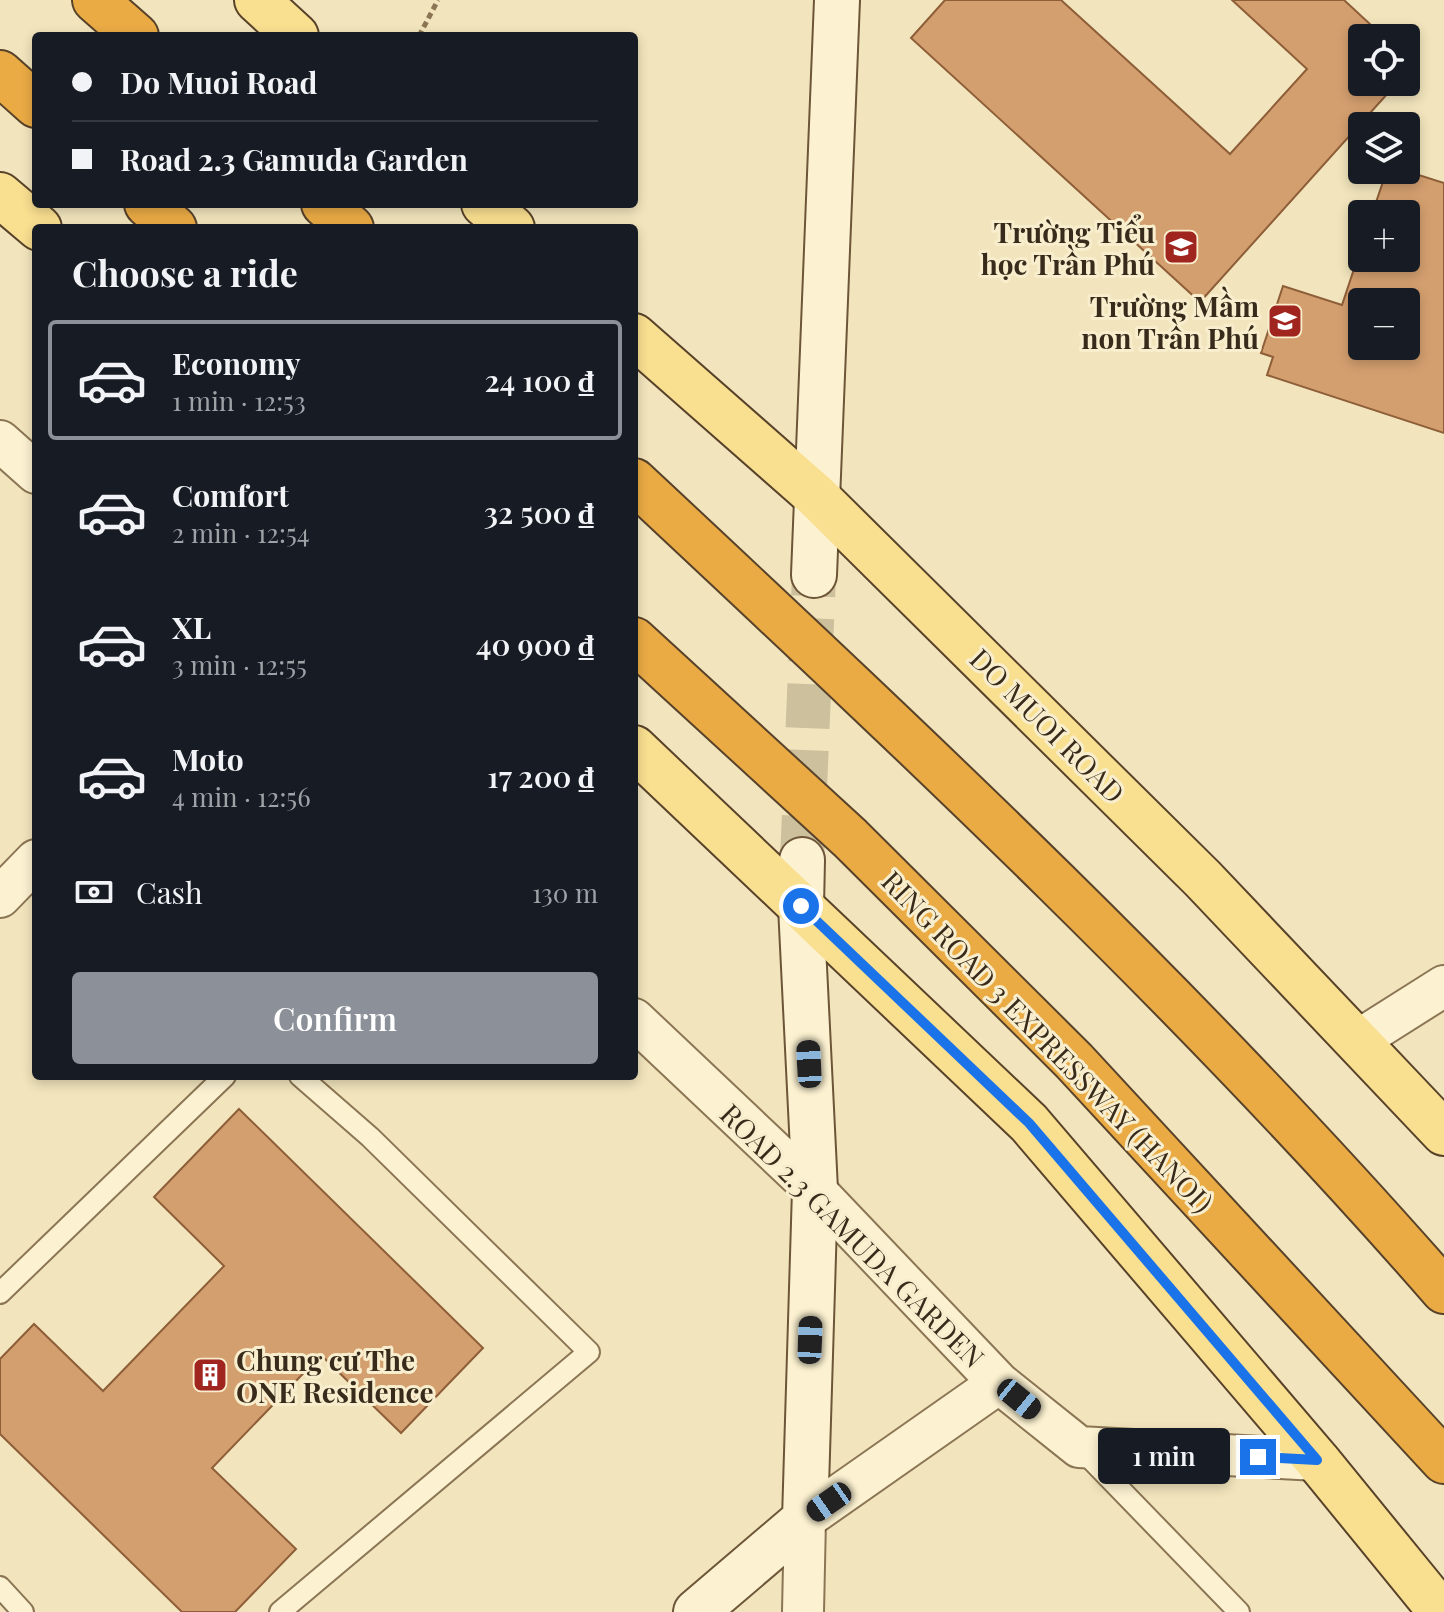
<!DOCTYPE html>
<html lang="en">
<head>
<meta charset="utf-8">
<style>
  :root { --surface:#171b24; --page:#20242c; --text:#f1f3f6; --muted:#9ea1a6; --line:#363941; --accent:#8c9099 }
  body { margin:0; font-family:"Playfair Display",serif; background:var(--page); color:var(--text); height:100vh; display:flex; flex-direction:column; font-size:30px; white-space:nowrap }
  * { box-sizing:border-box; margin:0 }
  p { font-size:26px; color:var(--muted) }
  .icon { flex:none; width:44px; height:44px; fill:none; stroke:currentColor; stroke-width:2; stroke-linecap:round; stroke-linejoin:round }
  .map { position:relative; flex:1; overflow:hidden }
  .side { position:absolute; left:32px; top:224px; width:606px; height:856px; display:flex; flex-direction:column; background:var(--surface); border-radius:8px; box-shadow:0 4px 12px #0003 }
  .side>* { flex:none }
  .hud { position:absolute; left:32px; top:32px; width:606px; height:176px; border-radius:8px; box-shadow:0 4px 12px #0003; display:grid; align-content:center; height:176px; padding:0 40px; background:var(--surface) }
  .buttons { position:absolute; left:1348px; top:24px; display:grid; gap:16px }
  .buttons a { display:grid; place-items:center; width:72px; height:72px; border-radius:8px; background:var(--surface); box-shadow:0 4px 12px #0003; font-size:40px }
  .end { position:absolute; width:36px; height:36px; margin:-18px; border:10px solid #1a73e8; background:#fff; box-shadow:0 0 0 4px #fff }
  .from { border-radius:50% }
  .bubble { position:absolute; height:56px; border-radius:8px; background:var(--surface); box-shadow:0 4px 12px #0003; font-size:26px; font-weight:600; line-height:56px; text-align:center }
  .car { position:absolute; width:24px; height:48px; margin:-24px -12px; border-radius:10px; box-shadow:0 0 6px 2px #0007; background:linear-gradient(#222 24%,#8ab4d8 0 40%,#222 0 76%,#8ab4d8 0 86%,#222 0) }
  .hud b { display:flex; align-items:center; gap:28px; height:76px; font-size:30px }
  .hud b+b { border-top:2px solid var(--line) }
  .hud i { width:20px; height:20px; background:var(--text) }
  ul { padding:0; list-style:none }
  li { display:flex; align-items:center; gap:24px; height:120px; margin:0 16px 12px; padding:0 24px; border:4px solid transparent; border-radius:8px }
  li div { flex:1 }
  li b { display:block; font-size:30px }
  li em { font-style:normal; font-weight:600 }
  li.on { border-color:var(--accent) }
  li>.icon { width:72px; height:72px; stroke-width:1.5 }
  h2 { padding:0 40px; font-size:36px; line-height:96px }
  .pay { display:flex; align-items:center; gap:20px; height:88px; padding:0 40px; font-size:30px }
  .pay p { margin-inline-start:auto }
  .cta { display:flex; gap:16px; margin-top:auto; padding:16px 40px }
  .cta a { flex:1; height:92px; border-radius:8px; background:var(--accent); color:#fff; font-size:32px; font-weight:600; line-height:92px; text-align:center }
  .map>svg:first-child { display:block }
  .building { fill:#d49f6f; stroke:#8d5e38; stroke-width:2; fill-rule:evenodd }
  .lines { fill:none; stroke-linecap:round; stroke-linejoin:round }
  .secondary-tunnel { stroke:#cdc09d; stroke-width:44; stroke-dasharray:44 22; stroke-linecap:butt }
  .lane-casing { stroke:#8b7554; stroke-width:24 }
  .street-casing { stroke:#8b7554; stroke-width:44 }
  .secondary-casing { stroke:#6d5538; stroke-width:48 }
  .primary-casing { stroke:#58422a; stroke-width:48 }
  .highway-casing { stroke:#58422a; stroke-width:48 }
  .path { stroke:#8b7554; stroke-width:5; stroke-dasharray:6 4; stroke-linecap:butt }
  .lane { stroke:#fcf2d1; stroke-width:20 }
  .street { stroke:#fcf2d1; stroke-width:40 }
  .secondary { stroke:#fcf2d1; stroke-width:44 }
  .primary { stroke:#f9df90; stroke-width:44 }
  .highway { stroke:#eaab45; stroke-width:44 }
  .route { stroke:#1a73e8; stroke-width:10 }
  .labels { text-anchor:middle; dominant-baseline:central; stroke-width:6; stroke-linejoin:round; paint-order:stroke }
  .poi-label { font-size:28px; font-weight:bold; fill:#392b1b; stroke:#f8eecd; text-anchor:end }
  .street-label { font-size:28px; fill:#392b1b; stroke:#f8eecd }
</style>
</head>
<body>
<div class="map">
<svg width="1444" height="1612" viewBox="0 0 1444 1612">
  <rect width="100%" height="100%" fill="#f2e5bd"/>
  <path class="building" d="M945,0h116l169,154 77,-85 -75,-69h112l41,38h-23v44h36l-198,220 -289,-264z
    M1387,170h16l41,13v250l-177,-58 6,-18 -12,-4 22,-67 59,19 20,-60v13h44v-44h-34zM1362,302h44v44h-44z
    M239,1109l244,239 -82,85 -80,-78 -109,113 84,81 -61,63h-53l-182,-178v-75l34,-35 69,67 121,-125 -70,-69z"/>
  <g class="lines">
    <path class="secondary-tunnel" d="M802,860l12,-285"/>
    <defs>
      <path id="lane" d="M0,1293l225,-217
        M1082,1450l157,162
        M0,1587l23,25
        M280,1612l309,-260 -219,-215 -70,-61"/>
      <path id="street" d="M0,441l36,32
        M0,897l36,-37
        M634,1019l181,171 184,193 80,64 238,13
        M1357,1041l87,-55
        M803,1612l2,-93 194,-136"/>
      <path id="secondary" d="M814,575l23,-575
        M696,1612l109,-93 10,-329 -14,-284 1,-46"/>
      <path id="primary" d="M257,0l39,36
        M0,195l39,33
        M484,204l28,24
        M634,336l182,160 387,383 241,254
        M634,748l395,375 288,337 124,152"/>
      <path id="highway" d="M95,0l41,36
        M0,73l36,32
        M147,204l27,24
        M324,204l27,24
        M634,481c279,261 559,522 810,810
        M634,640l216,198 224,223 370,400"/>
    </defs>
    <use href="#lane" class="lane-casing"/>
    <use href="#street" class="street-casing"/>
    <use href="#secondary" class="secondary-casing"/>
    <use href="#primary" class="primary-casing"/>
    <use href="#highway" class="highway-casing"/>
    <path class="path" d="M419,36l19,-36"/>
    <use href="#lane" class="lane"/>
    <use href="#street" class="street"/>
    <use href="#secondary" class="secondary"/>
    <use href="#primary" class="primary"/>
    <use href="#highway" class="highway"/>
  </g>
  <g class="lines">
    <path class="route" d="M801,906l228,217 288,337 -59,-3"/>
  </g>
  <defs>
    <symbol id="school-square" viewBox="-11 -11 22 22"><rect x="-9" y="-9" width="18" height="18" rx="4" fill="#a0251f" stroke="#f8eecd"/><path d="M0-5L7-2L0 1L-7-2ZM-4 1L0 2.5L4 1V4Q0 6-4 4Z" fill="#fff"/></symbol>
    <symbol id="building-square" viewBox="-11 -11 22 22"><rect x="-9" y="-9" width="18" height="18" rx="4" fill="#a0251f" stroke="#f8eecd"/><path d="M-4-6H4V6H1V3H-1V6H-4ZM-2.5-4.3h1.7v1.8h-1.7ZM.8-4.3h1.7v1.8H.8ZM-2.5-1h1.7V.8h-1.7ZM.8-1h1.7V.8H.8Z" fill="#fff"/></symbol>
  </defs>
  <g fill-rule="evenodd">
    <use href="#school-square" x="1161" y="227" width="40" height="40"/>
    <use href="#school-square" x="1265" y="301" width="40" height="40"/>
    <use href="#building-square" x="190" y="1355" width="40" height="40"/>
  </g>
  <g class="labels">
    <g class="poi-label">
      <text x="1155" y="231">Trường Tiểu<tspan x="1155" dy="32">học Trần Phú</tspan></text>
      <text x="1259" y="305">Trường Mầm<tspan x="1259" dy="32">non Trần Phú</tspan></text>
      <text x="236" y="1359" text-anchor="start">Chung cư The<tspan x="236" dy="32">ONE Residence</tspan></text>
    </g>
    <g class="street-label">
      <text transform="translate(1048 725) rotate(45)">DO MUOI ROAD</text>
      <text transform="translate(1048 1041) rotate(46)">RING ROAD 3 EXPRESSWAY (HANOI)</text>
      <text transform="translate(853 1235) rotate(45)">ROAD 2.3 GAMUDA GARDEN</text>
    </g>
  </g>
</svg>
<div class="buttons">
<a><svg class="icon" aria-label="locate" viewBox="0 0 24 24"><circle cx="12" cy="12" r="6"/><path d="M12 2v4M12 18v4M2 12h4M18 12h4"/></svg></a>
<a><svg class="icon" aria-label="layers" viewBox="0 0 24 24"><path d="M12 4l9 5-9 5-9-5zM3 14l9 5 9-5"/></svg></a>
<a>+</a>
<a>−</a>
</div>
<i class="end from" style="left:801px;top:906px"></i>
<i class="end" style="left:1258px;top:1457px"></i>
<div class="bubble" style="left:1098px;top:1428px;width:132px">1 min</div>
<i class="car" style="left:809px;top:1064px;rotate:357deg"></i>
<i class="car" style="left:810px;top:1340px;rotate:2deg"></i>
<i class="car" style="left:1019px;top:1399px;rotate:129deg"></i>
<i class="car" style="left:829px;top:1502px;rotate:235deg"></i>
<div class="hud">
<b><i class="from"></i>Do Muoi Road</b>
<b><i></i>Road 2.3 Gamuda Garden</b>
</div>
<section class="side">
<h2>Choose a ride</h2>
<ul>
<li class="on"><svg class="icon" aria-label="car" viewBox="0 0 24 24"><path d="M5 17H2v-5l4-1 3-4h7l3 4 3 1v5h-3M9 17h6M6 11h13"/><circle cx="7" cy="17" r="2"/><circle cx="17" cy="17" r="2"/></svg><div><b>Economy</b><p>1 min · 12:53</p></div><em>24 100 ₫</em></li>
<li><svg class="icon" aria-label="car" viewBox="0 0 24 24"><path d="M5 17H2v-5l4-1 3-4h7l3 4 3 1v5h-3M9 17h6M6 11h13"/><circle cx="7" cy="17" r="2"/><circle cx="17" cy="17" r="2"/></svg><div><b>Comfort</b><p>2 min · 12:54</p></div><em>32 500 ₫</em></li>
<li><svg class="icon" aria-label="car" viewBox="0 0 24 24"><path d="M5 17H2v-5l4-1 3-4h7l3 4 3 1v5h-3M9 17h6M6 11h13"/><circle cx="7" cy="17" r="2"/><circle cx="17" cy="17" r="2"/></svg><div><b>XL</b><p>3 min · 12:55</p></div><em>40 900 ₫</em></li>
<li><svg class="icon" aria-label="car" viewBox="0 0 24 24"><path d="M5 17H2v-5l4-1 3-4h7l3 4 3 1v5h-3M9 17h6M6 11h13"/><circle cx="7" cy="17" r="2"/><circle cx="17" cy="17" r="2"/></svg><div><b>Moto</b><p>4 min · 12:56</p></div><em>17 200 ₫</em></li>
</ul>
<div class="pay"><svg class="icon" aria-label="cash" viewBox="0 0 24 24"><path d="M3 7h18v10H3z"/><circle cx="12" cy="12" r="2"/></svg>Cash<p>130 m</p></div>
<div class="cta"><a>Confirm</a></div>
</section>
</div>
</body>
</html>
